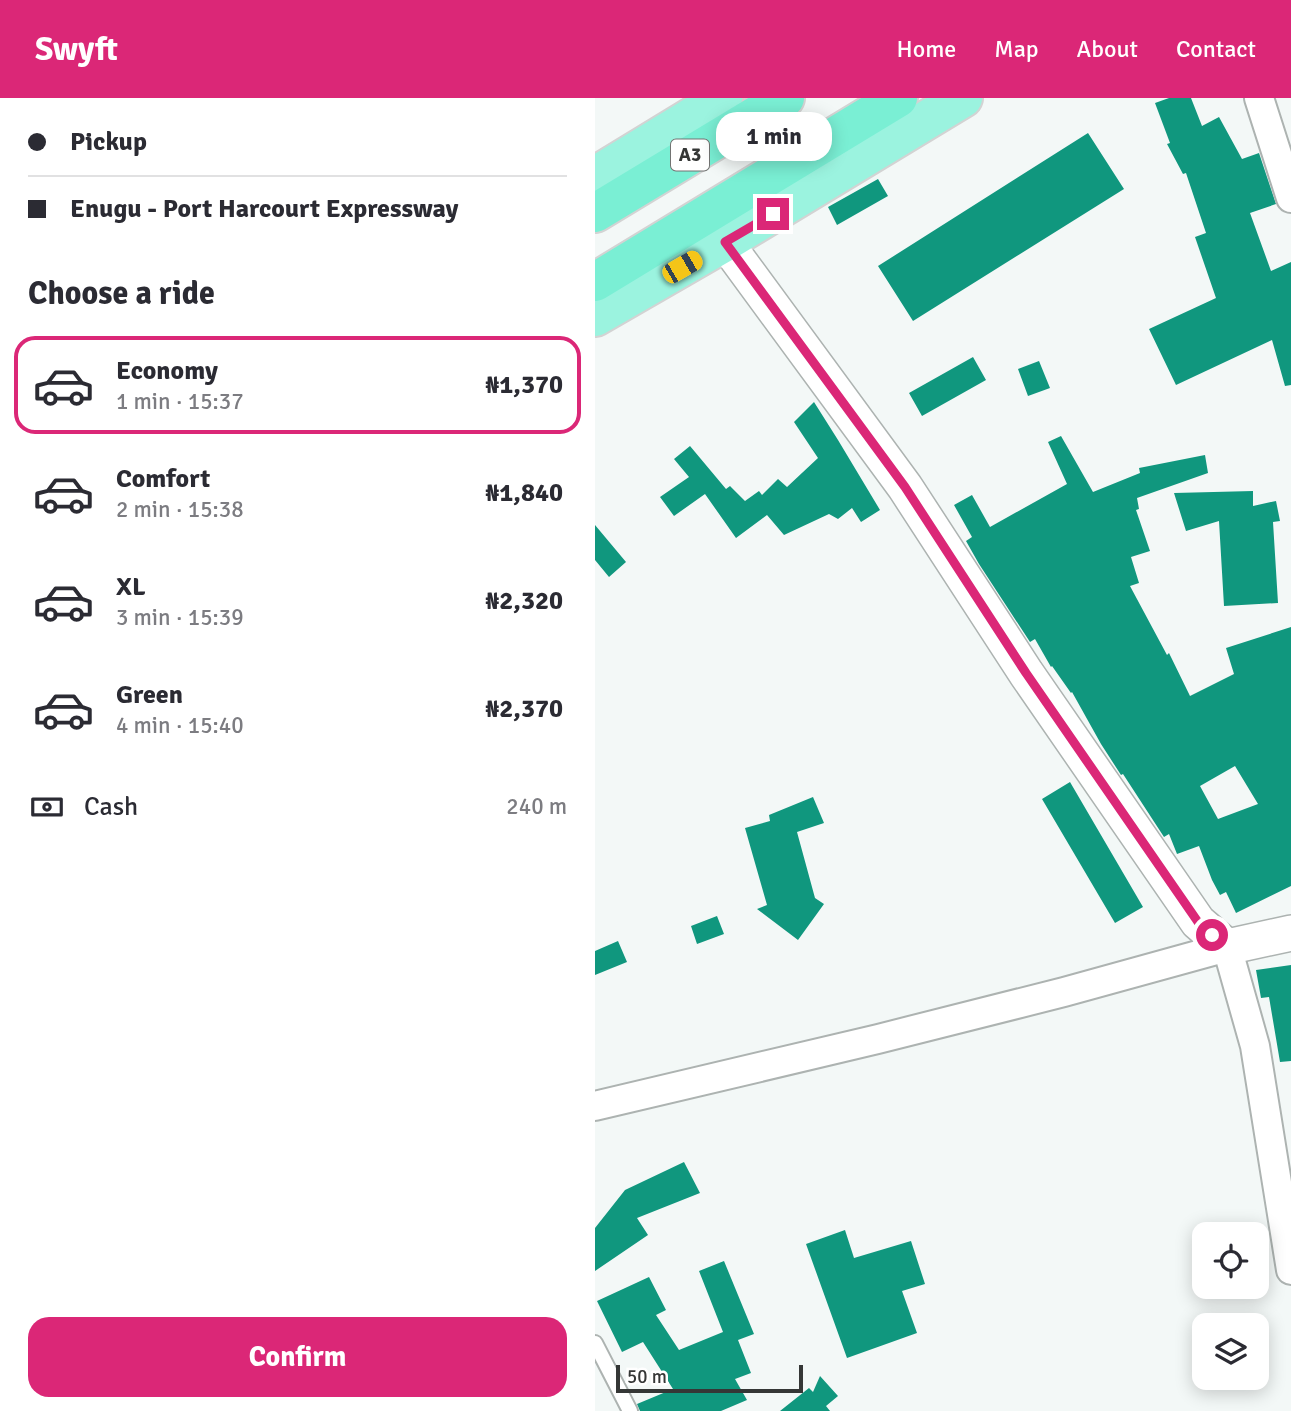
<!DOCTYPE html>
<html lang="en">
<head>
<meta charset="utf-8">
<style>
  :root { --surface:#fff; --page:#f2f2f3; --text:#2b2b33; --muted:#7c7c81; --line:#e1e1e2; --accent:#db2777 }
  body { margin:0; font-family:Signika,sans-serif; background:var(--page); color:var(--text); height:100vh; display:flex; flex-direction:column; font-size:26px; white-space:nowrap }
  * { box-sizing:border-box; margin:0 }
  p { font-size:23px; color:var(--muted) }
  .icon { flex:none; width:38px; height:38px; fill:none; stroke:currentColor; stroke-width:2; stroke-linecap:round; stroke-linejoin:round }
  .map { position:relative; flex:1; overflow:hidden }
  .sheet { display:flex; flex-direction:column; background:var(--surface); width:595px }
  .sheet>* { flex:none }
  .hud { display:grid; align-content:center; height:154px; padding:0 28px; background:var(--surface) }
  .tools { position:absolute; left:597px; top:1124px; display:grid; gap:14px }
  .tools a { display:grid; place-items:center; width:77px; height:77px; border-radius:14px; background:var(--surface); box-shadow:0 4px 18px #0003; font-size:35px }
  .scale { position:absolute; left:21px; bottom:18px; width:187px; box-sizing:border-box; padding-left:7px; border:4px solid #353736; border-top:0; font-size:19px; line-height:24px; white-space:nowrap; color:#353736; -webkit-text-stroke:5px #fff; paint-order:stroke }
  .end { position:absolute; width:32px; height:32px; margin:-16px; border:9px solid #db2777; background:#fff; box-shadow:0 0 0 4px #fff }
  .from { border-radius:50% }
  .bubble { position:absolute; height:49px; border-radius:21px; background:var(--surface); box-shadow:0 4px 18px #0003; font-size:23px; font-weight:700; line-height:49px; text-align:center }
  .car { position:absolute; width:21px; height:42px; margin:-21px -10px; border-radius:9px; box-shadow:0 0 5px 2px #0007; background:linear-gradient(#f5c518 24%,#345 0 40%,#f5c518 0 76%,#345 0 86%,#f5c518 0) }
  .hud b { display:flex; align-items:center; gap:24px; height:66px; font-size:26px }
  .hud b+b { border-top:2px solid var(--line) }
  .hud i { width:18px; height:18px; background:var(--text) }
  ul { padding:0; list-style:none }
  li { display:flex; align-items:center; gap:21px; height:98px; margin:0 14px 10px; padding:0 14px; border:4px solid transparent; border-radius:21px }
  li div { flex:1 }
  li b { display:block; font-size:26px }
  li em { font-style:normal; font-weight:700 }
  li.on { border-color:var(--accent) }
  li>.icon { width:63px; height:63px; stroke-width:1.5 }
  h2 { padding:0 28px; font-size:32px; line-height:84px }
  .pay { display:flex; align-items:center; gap:18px; height:77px; padding:0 28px; font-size:26px }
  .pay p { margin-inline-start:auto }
  .cta { display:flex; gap:14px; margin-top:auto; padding:14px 28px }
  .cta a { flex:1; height:80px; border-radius:21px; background:var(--accent); color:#fff; font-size:28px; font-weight:700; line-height:80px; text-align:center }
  header { display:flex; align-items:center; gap:42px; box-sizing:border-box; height:98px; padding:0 35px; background:var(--accent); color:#fff }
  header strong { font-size:33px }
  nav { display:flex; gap:38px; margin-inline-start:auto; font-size:24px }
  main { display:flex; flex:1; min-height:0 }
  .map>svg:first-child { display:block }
  .building { fill:#10977e; fill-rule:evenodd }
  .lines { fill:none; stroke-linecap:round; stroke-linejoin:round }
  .service-casing { stroke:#adb3b1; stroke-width:18 }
  .minor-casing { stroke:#adb3b1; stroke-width:32 }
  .tertiary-casing { stroke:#adb3b1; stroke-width:38 }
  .primary-casing { stroke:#d3d3d3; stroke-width:42 }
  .trunk-casing { stroke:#d3d3d3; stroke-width:42 }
  .service { stroke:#fff; stroke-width:14 }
  .minor { stroke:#fff; stroke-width:28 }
  .tertiary { stroke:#fff; stroke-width:35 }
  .primary { stroke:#9bf3df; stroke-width:38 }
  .trunk { stroke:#7aefd4; stroke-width:38 }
  .route { stroke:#db2777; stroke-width:9 }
  .labels { text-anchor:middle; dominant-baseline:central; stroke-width:7; stroke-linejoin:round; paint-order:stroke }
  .shield { fill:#fff; stroke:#727372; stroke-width:2 }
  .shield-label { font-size:19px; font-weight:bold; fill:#353736 }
</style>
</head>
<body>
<header>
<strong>Swyft</strong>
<nav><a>Home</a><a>Map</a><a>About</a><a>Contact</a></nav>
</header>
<main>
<section class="sheet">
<div class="hud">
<b><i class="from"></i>Pickup</b>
<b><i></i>Enugu - Port Harcourt Expressway</b>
</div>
<h2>Choose a ride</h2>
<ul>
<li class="on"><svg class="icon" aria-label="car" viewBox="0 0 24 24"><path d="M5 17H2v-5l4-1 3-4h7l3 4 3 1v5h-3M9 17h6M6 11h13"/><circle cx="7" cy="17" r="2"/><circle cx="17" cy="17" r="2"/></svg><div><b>Economy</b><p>1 min · 15:37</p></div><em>₦1,370</em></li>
<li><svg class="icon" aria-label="car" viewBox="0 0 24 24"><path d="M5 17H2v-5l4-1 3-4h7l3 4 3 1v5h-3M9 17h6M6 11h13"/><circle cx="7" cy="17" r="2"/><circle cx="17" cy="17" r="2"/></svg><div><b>Comfort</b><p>2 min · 15:38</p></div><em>₦1,840</em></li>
<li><svg class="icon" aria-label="car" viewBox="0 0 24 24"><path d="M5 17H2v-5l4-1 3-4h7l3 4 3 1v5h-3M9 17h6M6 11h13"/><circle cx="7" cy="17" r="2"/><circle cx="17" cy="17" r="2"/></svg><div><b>XL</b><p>3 min · 15:39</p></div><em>₦2,320</em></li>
<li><svg class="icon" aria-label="car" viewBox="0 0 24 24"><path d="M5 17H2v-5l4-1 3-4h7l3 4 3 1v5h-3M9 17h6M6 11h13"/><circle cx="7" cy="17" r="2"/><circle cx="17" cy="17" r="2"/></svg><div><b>Green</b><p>4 min · 15:40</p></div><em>₦2,370</em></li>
</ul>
<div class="pay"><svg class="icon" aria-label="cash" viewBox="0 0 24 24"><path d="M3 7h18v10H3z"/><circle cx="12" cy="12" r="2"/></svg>Cash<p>240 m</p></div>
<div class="cta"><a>Confirm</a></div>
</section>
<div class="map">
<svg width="696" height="1313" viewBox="0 0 696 1313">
  <rect width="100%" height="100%" fill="#f3f8f7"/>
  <path class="building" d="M574,0h22l11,28 17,-9 23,42 17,-6 17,51 -26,9 21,58 20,-9v123l-6,1 -13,-46 -96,45 -27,-56 67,-31 -21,-61 11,-4 -20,-60 -3,1 -16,-30 3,-1 -15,-40z
    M493,35l36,56 -211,132 -35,-55z
    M283,81l10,17 -51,29 -9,-18z
    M378,259l13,23 -64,36 -13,-23z
    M444,263l11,27 -22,8 -10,-27z
    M219,304l24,38 42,70 -19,12 -9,-14 -14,11 -9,-5 -45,21 -17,-20 -31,23 -31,-44 -31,22 -14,-19 29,-20 -15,-18 16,-13 36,43 4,-3 15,15 14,-10 3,4 16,-16 9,8 31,-29 -24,-36z
    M466,338l32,56 47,-19 -1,-5 66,-13 3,18 -71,25 2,11 -3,1 14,41 -19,6 8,26 -9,3 37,69 2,-2 21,43 44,-22 -8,-26 65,-21v259l-55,27 -10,-21 -6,3 -8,-15 -13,-34 -22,8 -8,-20 -5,3 -41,-63 -2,1 -20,-31 -29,-52 -1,1 -19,-27 -1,1 -16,-28 -5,3 -51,-78 -13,-23 6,-4 -18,-32 18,-10 18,32 77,-43 -19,-42zM640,668l23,38 -40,15 -18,-33z
    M658,393v15l23,-5 4,20 -7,1 5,81 -54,3 -5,-85 -33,10 -12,-38z
    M0,427l31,37 -17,15 -14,-17z
    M475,684l73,125 -28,16 -73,-124z
    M218,699l11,26 -27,9 18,66 9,6 -26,36 -41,-31 10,-4 -22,-77 25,-7 -1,-6z
    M122,818l7,18 -27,10 -6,-18z
    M23,843l9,21 -32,13v-24z
    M696,867v96l-11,1 -11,-65 -8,1 -5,-28z
    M89,1064l16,31 -63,25 11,17 -53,36v-43l30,-38z
    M250,1132l9,28 57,-17 14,43 -23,7 15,42 -70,25 -41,-114z
    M129,1163l30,73 -16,6 13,33 -16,6 12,21 -26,11h-81l-3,-7 36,-15 -30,-47 -21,10 -25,-51 52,-24 17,33 -10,5 23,35 44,-18 -24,-61z
    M225,1278l18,20 -12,10 4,5h-50l29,-23 4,4z"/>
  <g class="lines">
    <defs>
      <path id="service" d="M0,1245l35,68"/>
      <path id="minor" d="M664,0l32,100
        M0,1008l283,-67 186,-47 163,-45 28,99 36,224"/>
      <path id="tertiary" d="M130,144l180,245 121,186 172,249 29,25 64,-14"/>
      <path id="primary" d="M0,78l128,-78
        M0,219l130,-75 238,-144"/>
      <path id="trunk" d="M0,115l190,-115
        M0,184l303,-184"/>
    </defs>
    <use href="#service" class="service-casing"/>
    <use href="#minor" class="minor-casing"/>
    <use href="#tertiary" class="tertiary-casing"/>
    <use href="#primary" class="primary-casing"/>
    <use href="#trunk" class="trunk-casing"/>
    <use href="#service" class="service"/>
    <use href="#minor" class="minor"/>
    <use href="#tertiary" class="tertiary"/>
    <use href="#primary" class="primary"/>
    <use href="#trunk" class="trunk"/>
  </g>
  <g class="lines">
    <path class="route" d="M178,116l-48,28 180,245 121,186 172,249 14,13"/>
  </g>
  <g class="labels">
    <rect class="shield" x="76" y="41.5" width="38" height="31" rx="5"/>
    <g class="shield-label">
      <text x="95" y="57">A3</text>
    </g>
  </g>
</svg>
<div class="tools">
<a><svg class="icon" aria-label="locate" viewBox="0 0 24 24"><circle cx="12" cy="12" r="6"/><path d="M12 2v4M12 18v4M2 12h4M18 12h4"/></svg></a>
<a><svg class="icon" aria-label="layers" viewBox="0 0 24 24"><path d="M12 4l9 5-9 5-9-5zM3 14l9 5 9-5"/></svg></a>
</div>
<div class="scale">50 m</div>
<i class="end from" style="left:617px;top:837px"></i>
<i class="end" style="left:178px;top:116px"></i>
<div class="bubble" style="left:121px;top:14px;width:116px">1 min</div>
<i class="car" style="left:87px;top:169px;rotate:60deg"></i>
</div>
</main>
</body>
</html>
